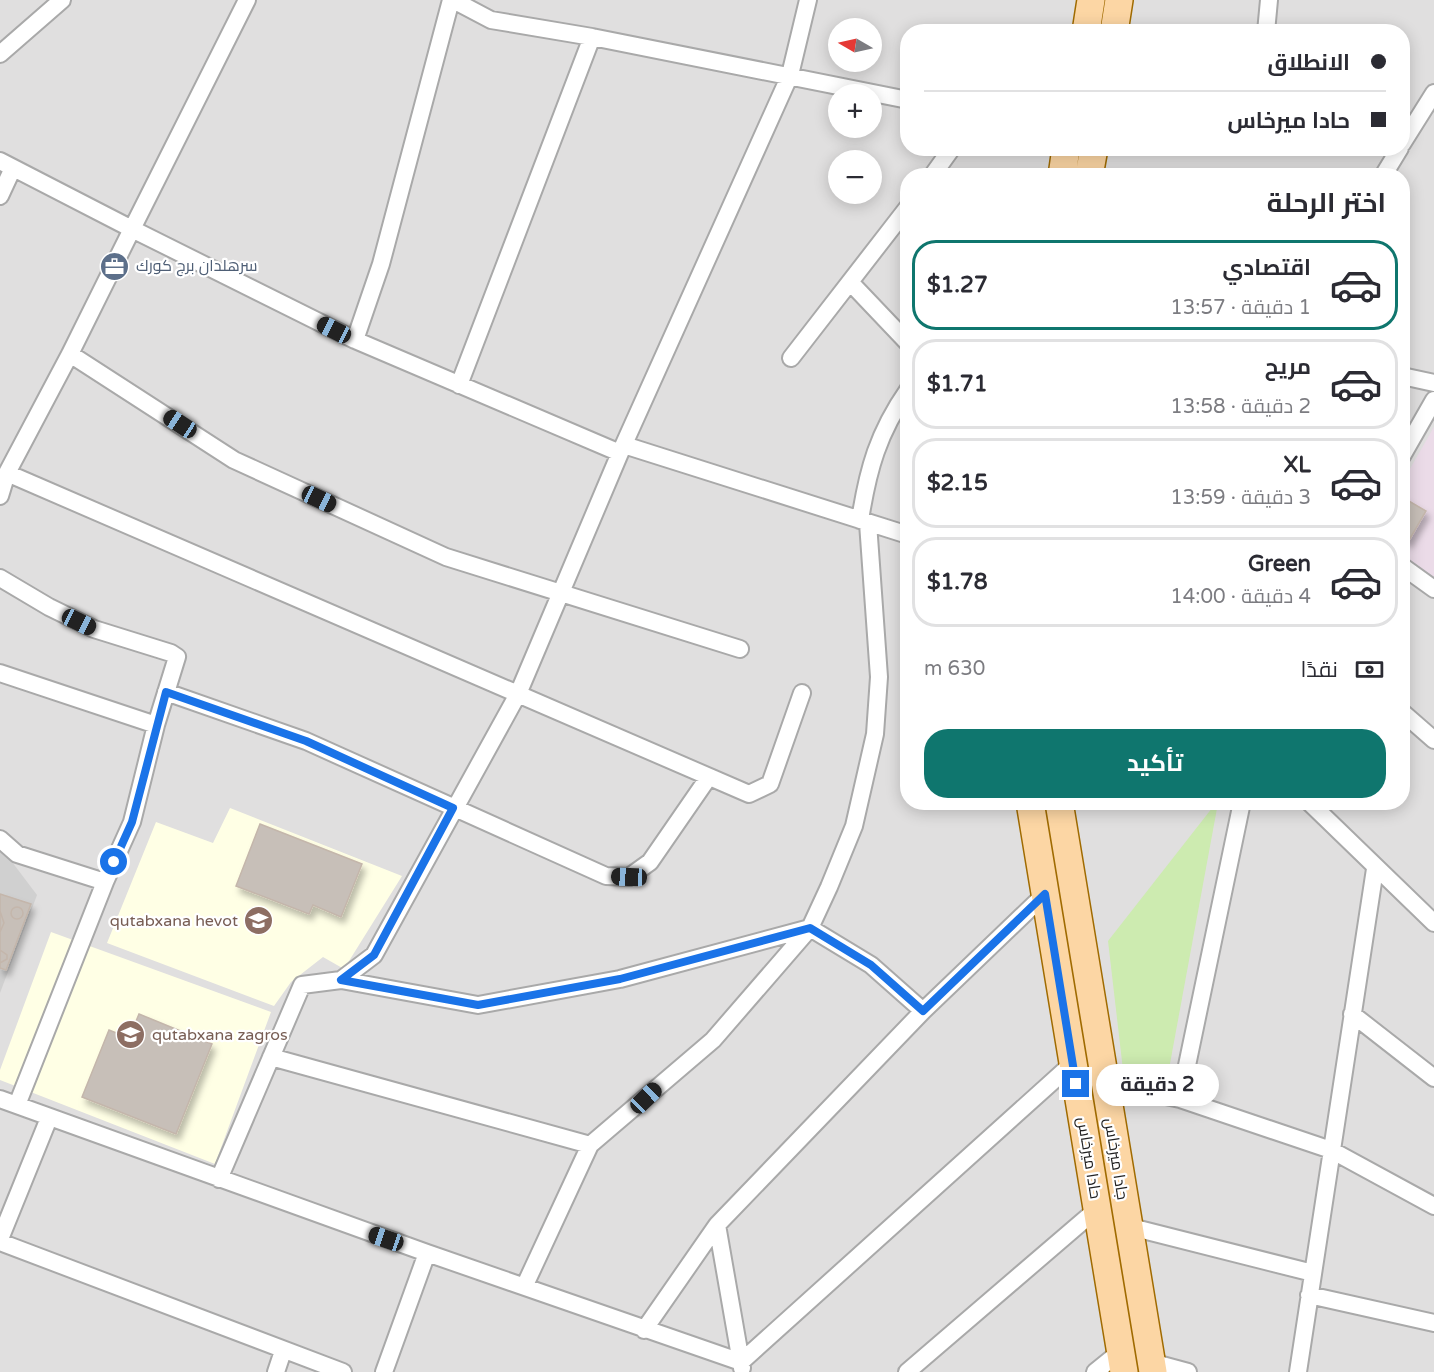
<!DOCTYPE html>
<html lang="ar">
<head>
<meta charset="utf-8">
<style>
  :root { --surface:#fff; --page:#f7f7f7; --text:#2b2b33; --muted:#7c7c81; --line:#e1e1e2; --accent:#0f766e }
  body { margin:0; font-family:"Varela Round",Cairo,sans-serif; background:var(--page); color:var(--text); direction:rtl; height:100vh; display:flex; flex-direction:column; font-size:22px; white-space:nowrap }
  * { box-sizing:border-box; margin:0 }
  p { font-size:20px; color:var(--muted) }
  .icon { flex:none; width:33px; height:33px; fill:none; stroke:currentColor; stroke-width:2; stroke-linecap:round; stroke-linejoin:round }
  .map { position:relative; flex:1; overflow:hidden; direction:ltr }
  .side { position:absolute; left:900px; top:168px; width:510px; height:642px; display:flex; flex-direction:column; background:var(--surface); border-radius:24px; box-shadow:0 3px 15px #0003; direction:rtl }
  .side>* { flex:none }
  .banner { position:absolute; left:900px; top:24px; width:510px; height:132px; border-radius:24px; box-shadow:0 3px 15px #0003; direction:rtl; display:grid; align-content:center; height:132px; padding:0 24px; background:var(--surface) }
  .needle { width:39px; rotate:279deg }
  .buttons { position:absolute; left:828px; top:18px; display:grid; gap:12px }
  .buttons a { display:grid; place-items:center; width:54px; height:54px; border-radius:50%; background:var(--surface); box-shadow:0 3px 15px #0003; font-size:30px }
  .end { position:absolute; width:27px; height:27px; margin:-14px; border:8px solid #1a73e8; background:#fff; box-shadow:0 0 0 3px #fff }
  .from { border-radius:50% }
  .bubble { position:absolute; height:42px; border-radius:21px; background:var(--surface); box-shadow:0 3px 15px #0003; font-size:20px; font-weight:700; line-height:42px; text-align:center; direction:rtl }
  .car { position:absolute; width:18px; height:36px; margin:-18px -9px; border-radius:8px; box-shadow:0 0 4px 2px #0007; background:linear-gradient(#222 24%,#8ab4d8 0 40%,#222 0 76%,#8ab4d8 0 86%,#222 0) }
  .banner b { display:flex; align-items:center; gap:21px; height:57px; font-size:22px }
  .banner b+b { border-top:2px solid var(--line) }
  .banner i { width:15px; height:15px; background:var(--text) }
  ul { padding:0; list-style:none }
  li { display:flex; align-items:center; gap:18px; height:90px; margin:0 12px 9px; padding:0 12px; border:3px solid var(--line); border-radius:24px }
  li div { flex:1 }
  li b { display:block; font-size:22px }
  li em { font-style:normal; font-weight:700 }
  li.current { border-color:var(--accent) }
  li>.icon { width:54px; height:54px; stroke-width:1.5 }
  h2 { padding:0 24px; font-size:27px; line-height:72px }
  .pay { display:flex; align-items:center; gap:15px; height:66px; padding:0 24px; font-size:22px }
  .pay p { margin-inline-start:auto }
  .button { display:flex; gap:12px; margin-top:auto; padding:12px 24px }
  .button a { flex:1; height:69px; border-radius:24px; background:var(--accent); color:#fff; font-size:24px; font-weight:700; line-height:69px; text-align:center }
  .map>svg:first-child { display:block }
  .residential { fill:#e0dfdf; fill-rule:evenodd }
  .industrial { fill:#ebdbe8 }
  .education { fill:#ffffe5 }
  .religious { fill:#d0d0d0 }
  .grass { fill:#cdebb0 }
  .building { fill:#c7bfb8; stroke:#c4b6ab; stroke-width:1.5; filter:url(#shadow) }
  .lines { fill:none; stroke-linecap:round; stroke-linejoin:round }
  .minor-casing { stroke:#a9a9a9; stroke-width:20 }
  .primary-casing { stroke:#a06b00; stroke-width:30 }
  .minor { stroke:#fff; stroke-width:16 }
  .primary { stroke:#fcd6a4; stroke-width:27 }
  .route { stroke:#1a73e8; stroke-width:8 }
  .labels { text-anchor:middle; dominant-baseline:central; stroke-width:4.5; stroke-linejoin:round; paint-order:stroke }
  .service-label { font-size:16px; fill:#4e5e75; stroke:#fff; text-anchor:start }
  .education-label { font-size:16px; fill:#785e54; stroke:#fff; text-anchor:end }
  .street-label { font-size:16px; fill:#222; stroke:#fff }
</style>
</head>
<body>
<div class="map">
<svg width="1434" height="1372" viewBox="0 0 1434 1372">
  <defs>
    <filter id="shadow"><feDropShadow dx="3.5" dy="6" stdDeviation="3" flood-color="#0004"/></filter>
  </defs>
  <rect width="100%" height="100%" fill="#f2efe9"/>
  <path class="residential" d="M0,0h1434v1372h-1434zM838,28h34v34h-34zM908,32h494v116h-494zM838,94h34v34h-34zM838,160h34v34h-34zM908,176h494v626h-494z"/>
  <path class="industrial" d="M1434,427v150l-31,-21v-75z"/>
  <path class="education" d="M230,808l172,68 -58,93 -21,-12 -32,25 -17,24 -167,-63 49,-121 57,21z
    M51,932l220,80 -56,152 -215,-84v-10z"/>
  <path class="religious" d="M0,850l6,4 31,41 -37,98z"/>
  <path class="grass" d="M1216,803h2l-51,277 -44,-10 -15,-129z"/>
  <path class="building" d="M1402,497l24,14 -18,31 -6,-5z
    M260,824l102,40 -21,53 -28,-12 -4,9 -73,-28z
    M0,894l31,10 -25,66 -6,-2z
    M11 913a6 6 0 1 1 12 0a6 6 0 1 1-12 0Z
    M0,911l4,12 -4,9z
    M0,950l7,5v4l-7,4z
    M139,1014l73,30 -36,90 -94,-37 27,-67 20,8z"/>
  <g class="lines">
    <defs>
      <path id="minor" d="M453,0l38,20 101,17 316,63
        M1266,32l3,-32
        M0,54l62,-54
        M1402,144l32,-51
        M0,161l132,68 115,-229
        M932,176l20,-28
        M1383,176l17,-28
        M0,196l13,-28
        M850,282l58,61
        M355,340l26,-76 70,-264
        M70,354l164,106 212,97 294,92
        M791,358l117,-151
        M1402,376l32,7
        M459,385l133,-348
        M624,445l284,90
        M1402,456l32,-56
        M7,473l742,321 21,-10 32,-91
        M0,496l7,-23 63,-119 62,-125 223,111 265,113
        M860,520c8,-51 18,-87 48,-130
        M1402,566l32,23
        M0,578l49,29 45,22 77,24 6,4 -21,68 -24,97 -27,60 -88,223
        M0,673l156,52
        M166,692l140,49 300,135 23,1 21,-15 58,-84
        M1402,712l32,28
        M1309,802l125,121
        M0,839l17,15 88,28
        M341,980l137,25 142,-26 190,-51 61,37 52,46
        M1352,1014l82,64
        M271,1057l319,88
        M1104,1083l76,16 151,51 103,56
        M0,1099l427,154 314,109 332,-299
        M1180,1099l62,-297
        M219,1179l83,-194 39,-5 33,-25 144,-261 102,-241 170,-378 18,-75
        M1127,1226l186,47
        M0,1239l49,-121
        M0,1242l343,130
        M525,1285l65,-140 123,-105 97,-112 19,-41 25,-61 21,-92 4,-57 -11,-154
        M1309,1295l125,28
        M644,1330l73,-105
        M1151,1362l37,10
        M742,1368l-25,-143 206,-214 122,-117
        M276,1372l7,-21
        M384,1372l43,-119
        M907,1372l190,-163
        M1095,1372l26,-21
        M1298,1372l77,-503"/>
      <path id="primary" d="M1086,32l5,-32
        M1114,32l5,-32
        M1062,176l4,-28
        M1089,176l5,-28
        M1030,802l94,570
        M1059,802l94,570"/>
    </defs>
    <use href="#minor" class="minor-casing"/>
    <use href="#primary" class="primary-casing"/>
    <use href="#minor" class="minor"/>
    <use href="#primary" class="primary"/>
  </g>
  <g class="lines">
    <path class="route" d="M114,862l18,-40 34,-130 140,49 147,67 -79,147 -33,25 137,25 142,-26 190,-51 61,37 52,46 122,-117 31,190"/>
  </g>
  <defs>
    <symbol id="office-disc" viewBox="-11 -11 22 22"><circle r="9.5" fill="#5c6f8a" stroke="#fff"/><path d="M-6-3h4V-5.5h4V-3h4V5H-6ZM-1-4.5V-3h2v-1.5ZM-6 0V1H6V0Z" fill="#fff"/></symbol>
    <symbol id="school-disc" viewBox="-11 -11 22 22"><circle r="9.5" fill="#8d6e63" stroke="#fff"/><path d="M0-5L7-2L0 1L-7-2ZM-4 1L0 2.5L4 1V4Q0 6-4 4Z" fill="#fff"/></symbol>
  </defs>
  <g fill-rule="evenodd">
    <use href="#office-disc" x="98" y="250" width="33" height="33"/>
    <use href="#school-disc" x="242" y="904" width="33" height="33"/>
    <use href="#school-disc" x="114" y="1018" width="33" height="33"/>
  </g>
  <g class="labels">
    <g class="service-label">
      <text x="136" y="266">سرهلدان برج كورك</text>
    </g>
    <g class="education-label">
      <text x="238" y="921">qutabxana hevot</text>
      <text x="152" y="1035" text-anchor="start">qutabxana zagros</text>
    </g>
    <g class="street-label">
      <text transform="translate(1089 1158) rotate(81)">حادا ميرخاس</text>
      <text transform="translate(1116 1159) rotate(81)">جادا ميرخاس</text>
    </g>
  </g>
</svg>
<div class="buttons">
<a><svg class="needle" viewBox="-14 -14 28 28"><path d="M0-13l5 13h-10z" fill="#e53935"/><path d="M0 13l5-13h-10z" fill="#7c7c81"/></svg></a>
<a>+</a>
<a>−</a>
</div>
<i class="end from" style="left:114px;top:862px"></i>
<i class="end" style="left:1076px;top:1084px"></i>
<div class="bubble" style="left:1096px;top:1064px;width:123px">2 دقيقة</div>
<i class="car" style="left:334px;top:330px;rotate:297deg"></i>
<i class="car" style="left:180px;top:424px;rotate:303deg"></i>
<i class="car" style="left:319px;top:499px;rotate:115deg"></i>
<i class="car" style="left:79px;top:622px;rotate:116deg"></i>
<i class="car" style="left:629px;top:877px;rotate:272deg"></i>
<i class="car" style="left:646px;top:1098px;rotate:46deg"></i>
<i class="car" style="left:386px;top:1239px;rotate:289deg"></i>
<div class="banner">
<b><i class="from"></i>الانطلاق</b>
<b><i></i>حادا ميرخاس</b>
</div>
<section class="side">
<h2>اختر الرحلة</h2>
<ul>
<li class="current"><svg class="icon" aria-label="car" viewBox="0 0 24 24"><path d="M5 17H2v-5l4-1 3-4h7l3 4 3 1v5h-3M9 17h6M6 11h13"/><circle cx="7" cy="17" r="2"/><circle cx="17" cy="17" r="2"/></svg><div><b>اقتصادي</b><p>1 دقيقة · 13:57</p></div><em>$1.27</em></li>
<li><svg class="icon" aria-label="car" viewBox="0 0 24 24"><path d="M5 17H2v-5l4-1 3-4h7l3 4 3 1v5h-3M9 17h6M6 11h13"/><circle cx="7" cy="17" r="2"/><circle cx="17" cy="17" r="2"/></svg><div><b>مريح</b><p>2 دقيقة · 13:58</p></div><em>$1.71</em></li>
<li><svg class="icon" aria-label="car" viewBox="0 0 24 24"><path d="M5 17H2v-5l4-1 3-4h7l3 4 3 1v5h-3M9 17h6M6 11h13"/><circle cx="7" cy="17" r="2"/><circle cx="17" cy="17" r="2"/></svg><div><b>XL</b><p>3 دقيقة · 13:59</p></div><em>$2.15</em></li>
<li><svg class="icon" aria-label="car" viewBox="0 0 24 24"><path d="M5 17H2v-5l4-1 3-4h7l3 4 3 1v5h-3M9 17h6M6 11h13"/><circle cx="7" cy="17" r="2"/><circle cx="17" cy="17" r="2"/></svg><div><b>Green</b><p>4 دقيقة · 14:00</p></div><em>$1.78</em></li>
</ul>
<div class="pay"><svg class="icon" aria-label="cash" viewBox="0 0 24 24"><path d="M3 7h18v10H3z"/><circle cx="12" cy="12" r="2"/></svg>نقدًا<p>630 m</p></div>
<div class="button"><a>تأكيد</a></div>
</section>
</div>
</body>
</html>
